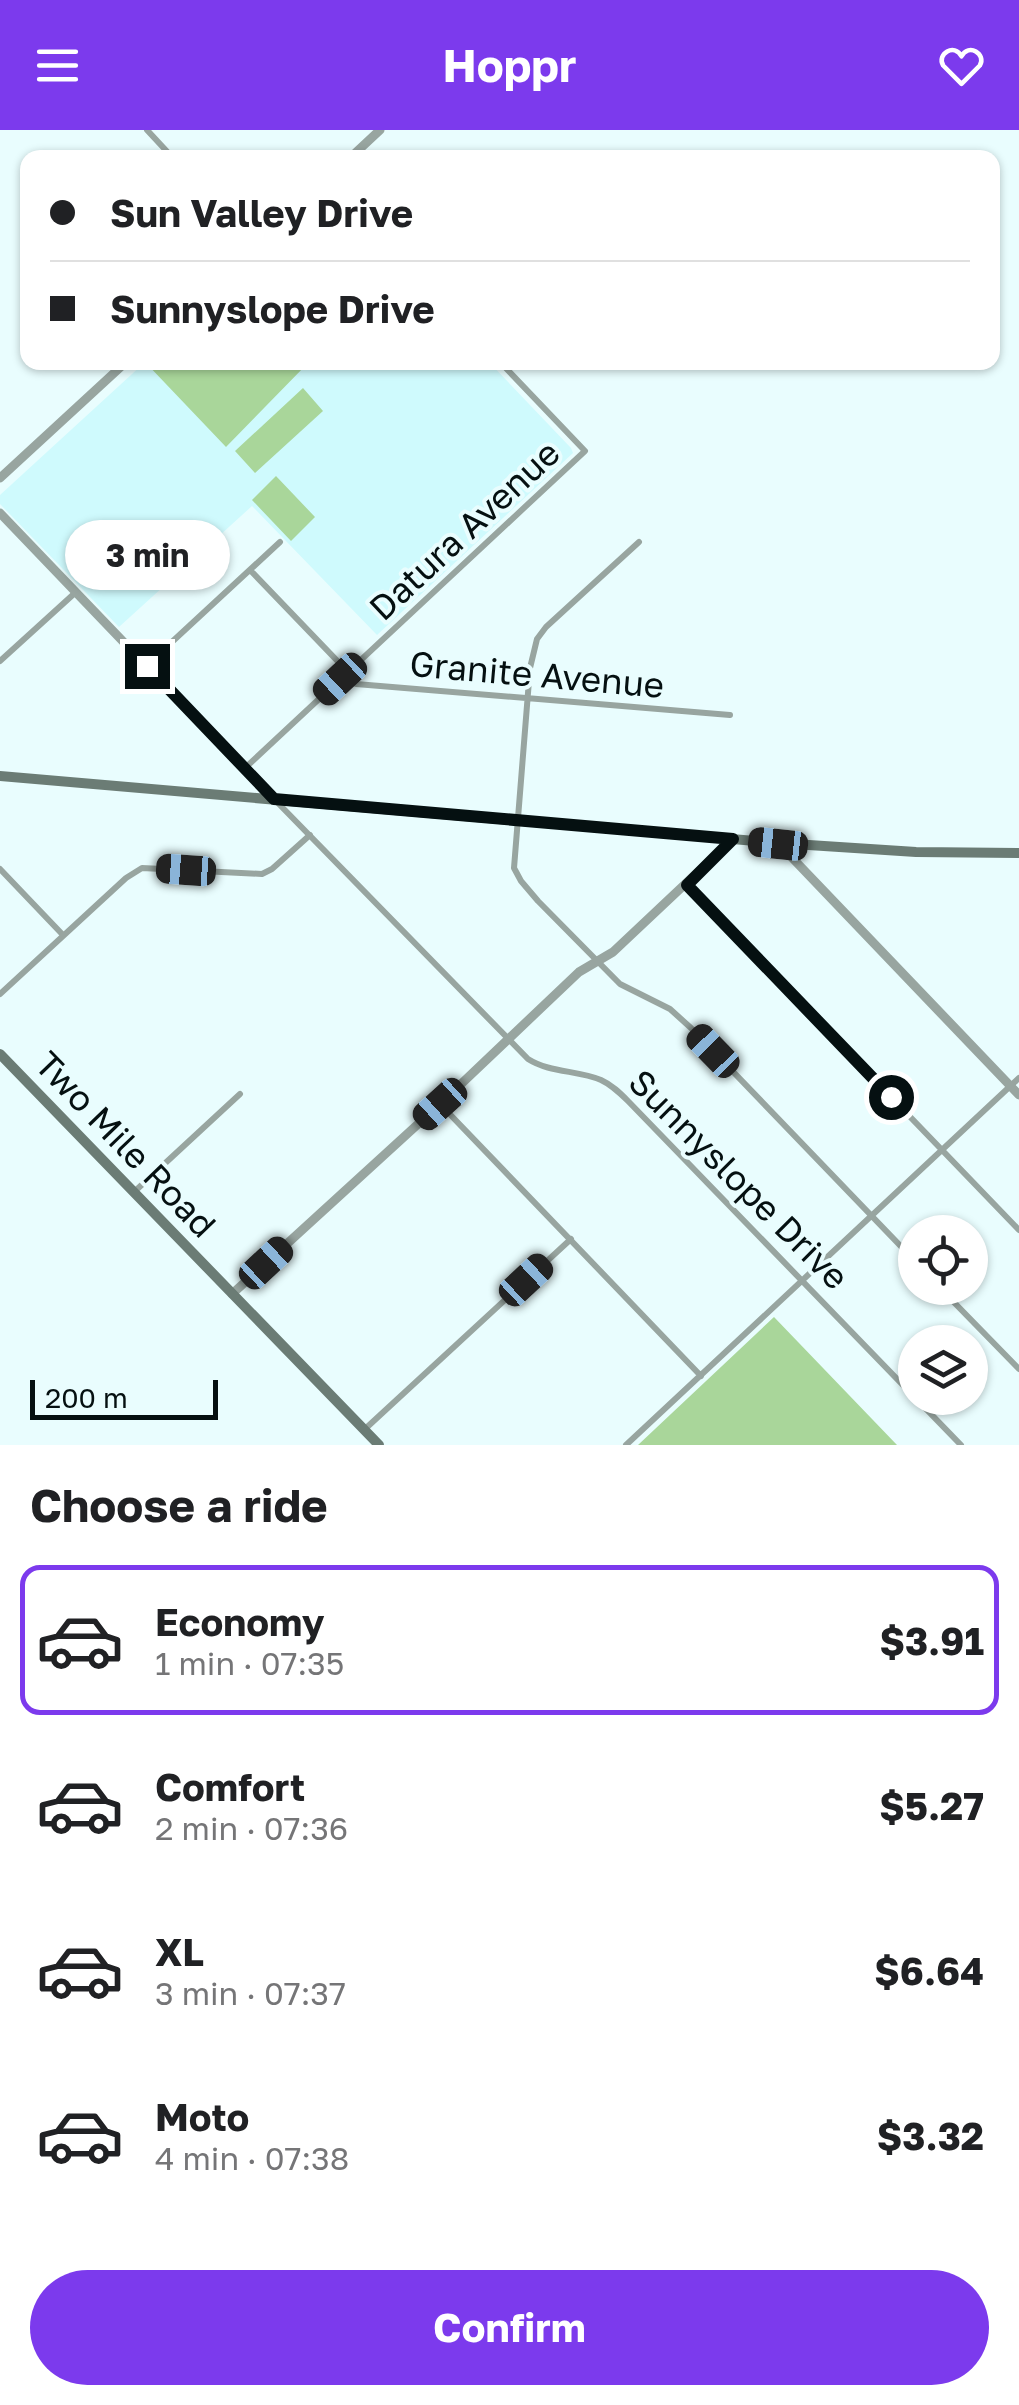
<!DOCTYPE html>
<html lang="en">
<head>
<meta charset="utf-8">
<style>
  :root { --surface:#fff; --page:#f2f2f2; --text:#202124; --muted:#757577; --line:#e0e0e0; --accent:#7c3aed }
  body { margin:0; font-family:"Golos Text",sans-serif; background:var(--page); color:var(--text); height:100vh; display:flex; flex-direction:column; font-size:38px; white-space:nowrap }
  * { box-sizing:border-box; margin:0 }
  p { font-size:32px; color:var(--muted) }
  .icon { flex:none; width:55px; height:55px; fill:none; stroke:currentColor; stroke-width:2; stroke-linecap:round; stroke-linejoin:round }
  .map { position:relative; height:1315px; overflow:hidden }
  .panel { display:flex; flex-direction:column; background:var(--surface); flex:1 }
  .panel>* { flex:none }
  .top-card { position:absolute; left:20px; top:20px; width:980px; height:220px; border-radius:20px; box-shadow:0 2px 8px #0004; display:grid; align-content:center; height:220px; padding:0 30px; background:var(--surface) }
  .controls { position:absolute; left:898px; top:1085px; display:grid; gap:20px }
  .controls a { display:grid; place-items:center; width:90px; height:90px; border-radius:50%; background:var(--surface); box-shadow:0 2px 8px #0004; font-size:50px }
  .scale { position:absolute; left:30px; bottom:25px; width:188px; box-sizing:border-box; padding-left:10px; border:5px solid #051011; border-top:0; font-size:28px; line-height:35px; white-space:nowrap; color:#051011; -webkit-text-stroke:8px #e9fdfe; paint-order:stroke }
  .end { position:absolute; width:45px; height:45px; margin:-22px; border:12px solid #051011; background:#fff; box-shadow:0 0 0 5px #fff }
  .from { border-radius:50% }
  .bubble { position:absolute; height:70px; border-radius:35px; background:var(--surface); box-shadow:0 2px 8px #0004; font-size:32px; font-weight:700; line-height:70px; text-align:center }
  .car { position:absolute; width:30px; height:60px; margin:-30px -15px; border-radius:12px; box-shadow:0 0 8px 2px #0007; background:linear-gradient(#222 24%,#8ab4d8 0 40%,#222 0 76%,#8ab4d8 0 86%,#222 0) }
  .top-card b { display:flex; align-items:center; gap:35px; height:95px; font-size:38px }
  .top-card b+b { border-top:2px solid var(--line) }
  .top-card i { width:25px; height:25px; background:var(--text) }
  ul { padding:0; list-style:none }
  li { display:flex; align-items:center; gap:30px; height:150px; margin:0 20px 15px; padding:0 10px; border:5px solid transparent; border-radius:20px }
  li div { flex:1 }
  li b { display:block; font-size:38px }
  li em { font-style:normal; font-weight:700 }
  li.on { border-color:var(--accent) }
  li>.icon { width:90px; height:90px; stroke-width:1.5 }
  h2 { padding:0 30px; font-size:45px; line-height:120px }
  .action { display:flex; gap:20px; margin-top:auto; padding:20px 30px }
  .action a { flex:1; height:115px; border-radius:60px; background:var(--accent); color:#fff; font-size:40px; font-weight:700; line-height:115px; text-align:center }
  header { display:flex; justify-content:space-between; align-items:center; height:130px; padding:0 30px; background:var(--accent); color:#fff; font-size:45px; font-weight:700 }
  .map>svg:first-child { display:block }
  .built { fill:#cffafd }
  .green { fill:#a9d69a }
  .lines { fill:none; stroke-linecap:round; stroke-linejoin:round }
  .minor { stroke:#98a5a0; stroke-width:6 }
  .tertiary { stroke:#98a5a0; stroke-width:9 }
  .secondary { stroke:#6b7c75; stroke-width:10 }
  .route { stroke:#051011; stroke-width:12 }
  .labels { text-anchor:middle; dominant-baseline:central; stroke-width:8; stroke-linejoin:round; paint-order:stroke }
  .street-label { font-size:35px; fill:#051011; stroke:#e9fdfe }
</style>
</head>
<body>
<header><svg class="icon" aria-label="menu" viewBox="0 0 24 24"><path d="M4 6h16M4 12h16M4 18h16"/></svg>Hoppr<svg class="icon" aria-label="heart" viewBox="0 0 24 24"><path d="M12 20l-8-8c-3-5 5-10 8-4 3-6 11-1 8 4z"/></svg></header>
<div class="map">
<svg width="1019" height="1315" viewBox="0 0 1019 1315">
  <rect width="100%" height="100%" fill="#e9fdfe"/>
  <path class="built" d="M144,233h346l81,85 2,5 -196,182 -125,-129 -133,121 -119,-123v-9z"/>
  <path class="green" d="M145,232h163v1l-82,84z
    M303,258l20,23 -68,62 -20,-22z
    M276,346l39,41 -24,24 -39,-41z
    M774,1187l123,128h-259z"/>
  <g class="lines">
    <path class="minor" d="M147,0l26,28
      M639,412l-93,85 -9,12 -7,29 -16,200 7,13 17,20 82,83 50,25 21,19 224,233
      M250,440l98,102
      M0,531l76,-69
      M147,535l133,-123
      M341,549l15,5 374,31
      M245,638l340,-317 -85,-89
      M277,672l251,257c22,14 49,11 73,21 11,5 19,13 27,21l333,344
      M0,739l63,66
      M687,755l332,345
      M0,864l126,-116 16,-10 120,6 10,-5 38,-34
      M440,974l261,272
      M134,1062l106,-98
      M940,1158l79,81
      M365,1299l206,-190
      M626,1315l393,-367"/>
    <path class="tertiary" d="M350,28l30,-28
      M0,348l126,-116
      M0,383l274,286
      M778,713l241,252
      M232,1164l208,-190 139,-132 34,-20 120,-113"/>
    <path class="secondary" d="M0,646l778,67 138,9 103,1
      M0,924l379,391"/>
  </g>
  <g class="lines">
    <path class="route" d="M147,536l127,133 459,40 -46,46 204,212"/>
  </g>
  <g class="labels">
    <g class="street-label">
      <text transform="translate(464 400) rotate(-43)">Datura Avenue</text>
      <text transform="translate(537 544) rotate(5)">Granite Avenue</text>
      <text transform="translate(126 1014) rotate(46)">Two Mile Road</text>
      <text transform="translate(739 1049) rotate(45)">Sunnyslope Drive</text>
    </g>
  </g>
</svg>
<div class="controls">
<a><svg class="icon" aria-label="locate" viewBox="0 0 24 24"><circle cx="12" cy="12" r="6"/><path d="M12 2v4M12 18v4M2 12h4M18 12h4"/></svg></a>
<a><svg class="icon" aria-label="layers" viewBox="0 0 24 24"><path d="M12 4l9 5-9 5-9-5zM3 14l9 5 9-5"/></svg></a>
</div>
<div class="scale">200 m</div>
<i class="end from" style="left:891px;top:967px"></i>
<i class="end" style="left:147px;top:536px"></i>
<div class="bubble" style="left:65px;top:390px;width:165px">3 min</div>
<i class="car" style="left:340px;top:549px;rotate:227deg"></i>
<i class="car" style="left:778px;top:714px;rotate:276deg"></i>
<i class="car" style="left:186px;top:740px;rotate:274deg"></i>
<i class="car" style="left:713px;top:921px;rotate:316deg"></i>
<i class="car" style="left:440px;top:974px;rotate:228deg"></i>
<i class="car" style="left:266px;top:1133px;rotate:47deg"></i>
<i class="car" style="left:526px;top:1150px;rotate:47deg"></i>
<div class="top-card">
<b><i class="from"></i>Sun Valley Drive</b>
<b><i></i>Sunnyslope Drive</b>
</div>
</div>
<section class="panel">
<h2>Choose a ride</h2>
<ul>
<li class="on"><svg class="icon" aria-label="car" viewBox="0 0 24 24"><path d="M5 17H2v-5l4-1 3-4h7l3 4 3 1v5h-3M9 17h6M6 11h13"/><circle cx="7" cy="17" r="2"/><circle cx="17" cy="17" r="2"/></svg><div><b>Economy</b><p>1 min · 07:35</p></div><em>$3.91</em></li>
<li><svg class="icon" aria-label="car" viewBox="0 0 24 24"><path d="M5 17H2v-5l4-1 3-4h7l3 4 3 1v5h-3M9 17h6M6 11h13"/><circle cx="7" cy="17" r="2"/><circle cx="17" cy="17" r="2"/></svg><div><b>Comfort</b><p>2 min · 07:36</p></div><em>$5.27</em></li>
<li><svg class="icon" aria-label="car" viewBox="0 0 24 24"><path d="M5 17H2v-5l4-1 3-4h7l3 4 3 1v5h-3M9 17h6M6 11h13"/><circle cx="7" cy="17" r="2"/><circle cx="17" cy="17" r="2"/></svg><div><b>XL</b><p>3 min · 07:37</p></div><em>$6.64</em></li>
<li><svg class="icon" aria-label="car" viewBox="0 0 24 24"><path d="M5 17H2v-5l4-1 3-4h7l3 4 3 1v5h-3M9 17h6M6 11h13"/><circle cx="7" cy="17" r="2"/><circle cx="17" cy="17" r="2"/></svg><div><b>Moto</b><p>4 min · 07:38</p></div><em>$3.32</em></li>
</ul>
<div class="action"><a>Confirm</a></div>
</section>
</body>
</html>
